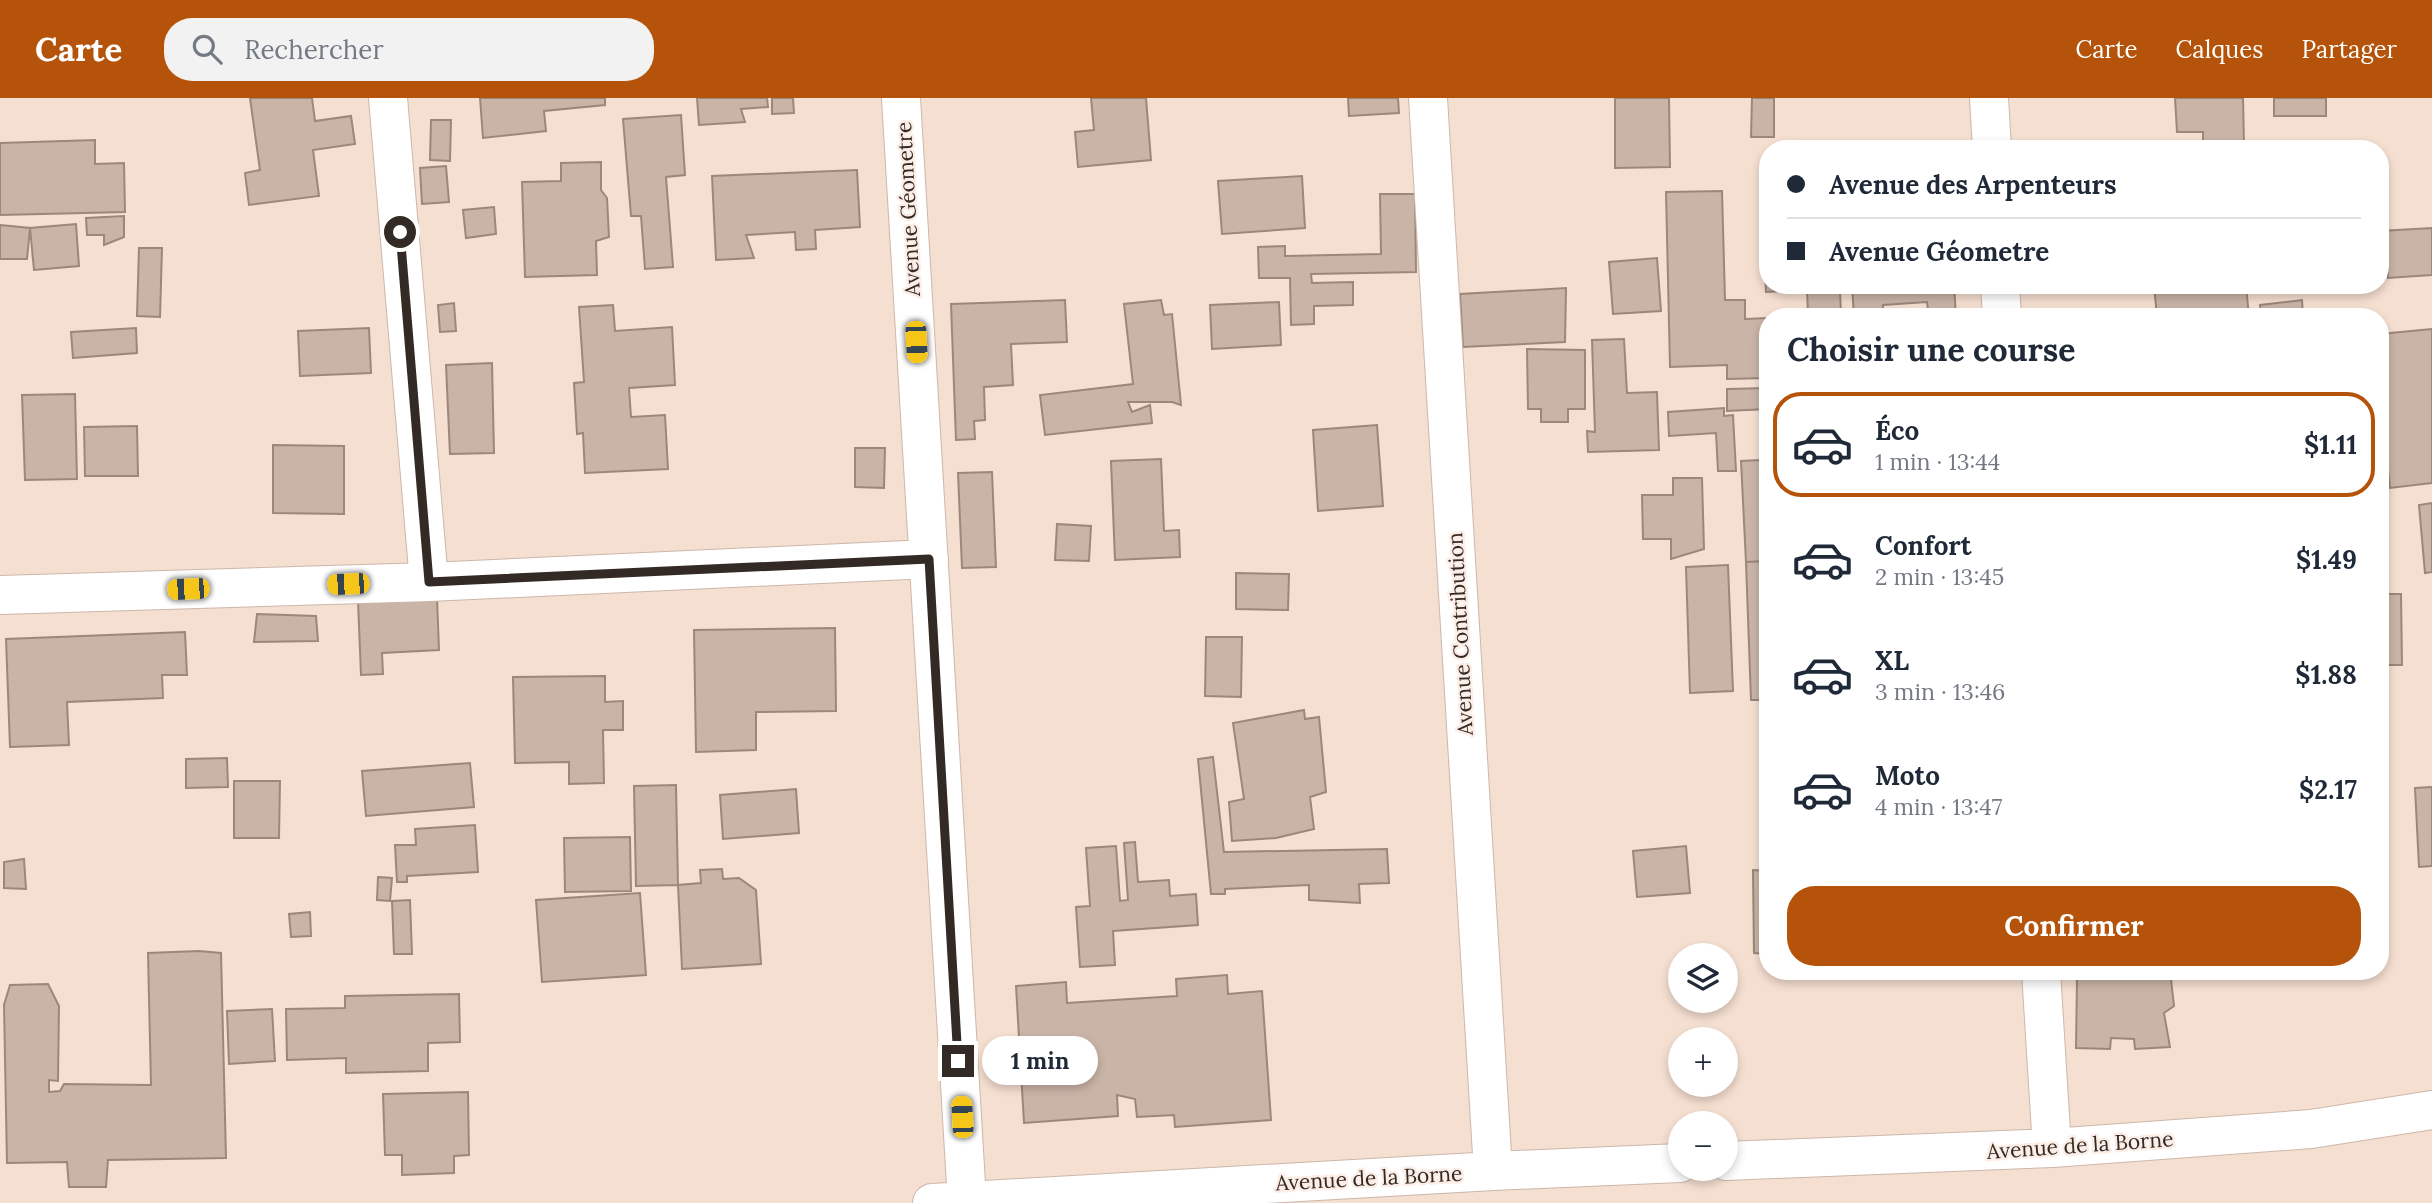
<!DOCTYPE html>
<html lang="fr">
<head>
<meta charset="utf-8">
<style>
  :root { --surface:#fff; --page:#f2f2f3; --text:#1f2937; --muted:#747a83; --line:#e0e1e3; --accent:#b45309 }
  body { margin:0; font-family:Lora,serif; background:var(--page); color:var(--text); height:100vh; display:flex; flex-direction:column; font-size:26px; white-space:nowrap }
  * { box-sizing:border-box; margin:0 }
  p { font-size:23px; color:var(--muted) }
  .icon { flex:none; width:38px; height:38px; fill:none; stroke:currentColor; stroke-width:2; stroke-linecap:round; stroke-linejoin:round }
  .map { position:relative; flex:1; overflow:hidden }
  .drawer { position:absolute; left:1759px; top:210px; width:630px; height:672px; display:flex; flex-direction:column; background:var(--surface); border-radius:28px; box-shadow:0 4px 10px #0003 }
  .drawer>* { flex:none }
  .top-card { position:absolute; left:1759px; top:42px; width:630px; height:154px; border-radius:28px; box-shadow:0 4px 10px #0003; display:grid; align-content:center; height:154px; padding:0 28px; background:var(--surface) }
  .tools { position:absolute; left:1668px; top:845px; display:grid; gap:14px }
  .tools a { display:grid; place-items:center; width:70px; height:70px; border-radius:50%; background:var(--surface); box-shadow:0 4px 10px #0003; font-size:35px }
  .end { position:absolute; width:32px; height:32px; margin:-16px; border:9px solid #332a25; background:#fff; box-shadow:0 0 0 4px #fff }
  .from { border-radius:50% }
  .bubble { position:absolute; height:49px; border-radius:24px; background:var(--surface); box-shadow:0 4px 10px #0003; font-size:23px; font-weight:700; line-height:49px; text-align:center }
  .car { position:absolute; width:21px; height:42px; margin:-21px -10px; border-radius:9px; box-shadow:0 0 5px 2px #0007; background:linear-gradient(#f5c518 24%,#345 0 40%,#f5c518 0 76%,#345 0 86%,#f5c518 0) }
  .top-card b { display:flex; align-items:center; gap:24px; height:66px; font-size:26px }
  .top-card b+b { border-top:2px solid var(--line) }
  .top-card i { width:18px; height:18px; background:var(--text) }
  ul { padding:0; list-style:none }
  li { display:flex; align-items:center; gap:21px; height:105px; margin:0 14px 10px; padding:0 14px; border:4px solid transparent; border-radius:28px }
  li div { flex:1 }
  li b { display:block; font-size:26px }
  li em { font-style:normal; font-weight:700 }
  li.current { border-color:var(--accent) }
  li>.icon { width:63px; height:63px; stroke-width:1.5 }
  h2 { padding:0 28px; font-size:32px; line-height:84px }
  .cta { display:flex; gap:14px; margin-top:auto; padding:14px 28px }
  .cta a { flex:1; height:80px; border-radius:28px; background:var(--accent); color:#fff; font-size:28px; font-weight:700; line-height:80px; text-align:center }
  header { display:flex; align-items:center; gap:42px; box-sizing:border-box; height:98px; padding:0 35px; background:var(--accent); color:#fff }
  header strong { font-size:33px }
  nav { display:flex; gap:38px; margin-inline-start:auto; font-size:24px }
  .search { width:490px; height:63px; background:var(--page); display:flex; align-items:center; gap:18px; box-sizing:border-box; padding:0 24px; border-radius:28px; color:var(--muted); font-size:26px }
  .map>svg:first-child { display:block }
  .building { fill:#cab4a7; stroke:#9c877a; stroke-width:2 }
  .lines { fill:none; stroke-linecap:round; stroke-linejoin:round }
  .street-casing { stroke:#cdb7aa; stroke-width:40 }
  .street { stroke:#fff; stroke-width:38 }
  .route { stroke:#332a25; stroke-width:9 }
  .labels { text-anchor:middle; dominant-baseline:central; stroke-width:5; stroke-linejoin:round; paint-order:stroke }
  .street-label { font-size:21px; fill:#332a25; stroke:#fceee6 }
</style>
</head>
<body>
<header>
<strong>Carte</strong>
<div class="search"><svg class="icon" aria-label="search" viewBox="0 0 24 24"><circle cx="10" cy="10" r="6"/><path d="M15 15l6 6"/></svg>Rechercher</div>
<nav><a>Carte</a><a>Calques</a><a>Partager</a></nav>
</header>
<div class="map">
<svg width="2432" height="1105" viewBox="0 0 2432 1105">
  <rect width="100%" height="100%" fill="#f5dfd1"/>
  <path class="building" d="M250,0h62l3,23 36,-5 4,28 -42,6 6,46 -70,9 -4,-32 15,-3z
    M480,0h125v7l-61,6 2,20 -63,7z
    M697,0h70l1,9 -27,2 4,13 -46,3z
    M772,0h21l1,15 -22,1z
    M1091,0h55l5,62 -73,7 -3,-35 19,-2z
    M1348,0h50l1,15 -50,3z
    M1615,0h54l1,69 -55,1z
    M1752,0h22v39h-23z
    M2175,0h68l1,46 -41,1v-13h-26z
    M2274,0h52v18h-52z
    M681,17l4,60 -19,2 7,90 -28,2 -4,-53h-10l-8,-97z
    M431,22h20l-1,41 -20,-1z
    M95,42v24l29,-1 1,49 -125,3v-72z
    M601,64v28l6,8 2,39 -13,4 1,34 -72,2 -3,-95 39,-1v-18z
    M446,68l3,36 -27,2 -2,-36z
    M857,72l3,57 -45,3 1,19 -20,1 -1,-18 -49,3 8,23 -38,2 -4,-84z
    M1302,78l3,52 -83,6 -4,-53z
    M1722,93l3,109h20v19l23,-1v60l-41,1v-14l-57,2 -4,-175z
    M1380,96h35l1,78 -105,2 1,9 41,-1v23l-39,1v18l-23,1 -1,-47h-31l-1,-31 27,-1v10l96,-2z
    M494,109l2,27 -30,4 -3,-28z
    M124,118v21l-20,8v-10h-17l-1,-17z
    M76,126l3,42 -45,4 -4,-42z
    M0,127l30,3 -3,31h-27z
    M2432,130v47l-44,3 -1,-21 -7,1v-27z
    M139,150h23l-2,69 -23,-1z
    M1657,160l4,53 -48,3 -4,-52z
    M1765,174h3v13h54v6h18l1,22 -33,1 -1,-24 -41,2z
    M1852,187h102l2,32h-27l-2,-15 -44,3v12h-29z
    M2154,187h92l3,32h-92z
    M1566,190l-1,54 -102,5 -3,-53z
    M1065,202l2,42 -56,2 2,41 -29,2 1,33 -11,1 1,18 -19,1 -5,-136z
    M1161,202l3,15 8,-1 9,91 -9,-3h-44l4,10 18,-7 2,18 -107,12 -5,-40 93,-11 -9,-80z
    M2302,202l1,17h-42l-1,-12z
    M1279,204l2,43 -69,4 -2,-44z
    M454,205l2,28 -16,1 -2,-27z
    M613,207l2,26 57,-4 3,58 -46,3 2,29 34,-2 3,54 -83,4 -2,-40 -6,1 -3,-51 10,-1 -5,-75z
    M136,230l1,25 -64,5 -2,-26z
    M369,230l2,45 -71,3 -2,-45z
    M2432,231v154l-42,5 -3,-28 -7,1v-127z
    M1624,241l3,54 30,-1 2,58 -71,2 -1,-21 8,1 -3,-92z
    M1527,251l58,1v59h-17v13h-27v-13h-13z
    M492,265l2,90 -44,1 -4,-89z
    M1768,290v21l-41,2v-22z
    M75,296l2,85 -52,1 -3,-85z
    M1724,310v8l9,-1 3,56h-18l-2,-38 -47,3 -1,-24z
    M1377,327l6,81 -65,5 -5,-81z
    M137,328l1,50h-53l-1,-49z
    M273,347l71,1v68l-71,-1z
    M855,350h30l-1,40 -29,-1z
    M1161,361l3,72 15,-1 1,27 -65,3 -4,-99z
    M1760,362l3,64 5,-1v38l-22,1 -5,-101z
    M992,374l4,95 -34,1 -4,-95z
    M1673,380h29l2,71 -33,10v-20h-28l-1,-44h31z
    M2432,405v69l-7,1 -6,-68z
    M2380,415l6,60h-6z
    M1057,426l34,2 -2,35 -34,-1z
    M1768,463v139h-17l-5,-138z
    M1728,467l5,126 -43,2 -4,-126z
    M1236,475l53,1 -1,36 -52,-1z
    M2380,496h21l1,71h-22z
    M437,500l2,52 -57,3 1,21 -22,1 -3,-74z
    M257,516l59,2 2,25 -64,1z
    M835,530l1,83 -80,1v38l-60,2 -2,-122z
    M185,534l2,43h-25l1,23 -96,4 2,43 -59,2 -4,-108z
    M1206,539h36l-1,60 -36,-1z
    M605,578v26l18,-1v29h-20l1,53 -35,1v-22l-54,1 -2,-86z
    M1304,612l1,9 14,-2 7,75 -16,5 4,32 -38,9 -44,3 -3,-39 15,-3 -11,-76z
    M1213,659l11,95 163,-3 2,34 -30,1 1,19 -51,-3v-15l-84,4v5h-14l-13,-135z
    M227,660l1,29 -42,1v-29z
    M470,665l4,44 -108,9 -4,-45z
    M234,683h46l-1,57h-45z
    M676,687l2,100 -42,1 -2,-100z
    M2432,689v79l-13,1 -4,-79z
    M796,691l3,44 -76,6 -3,-44z
    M475,727l3,47 -71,4v6h-10l-2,-37h21l-1,-16z
    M630,739l1,54 -66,1 -1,-54z
    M1135,744l3,40 31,-2 1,16 26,-2 2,31 -85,6 2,34 -35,2 -4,-60 14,-1 -4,-58 30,-2 4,55 8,-1 -4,-57z
    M1686,748l4,47 -53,4 -4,-46z
    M24,761l2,30 -22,-1v-26z
    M722,771l1,10 16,-1 17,12 5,74 -79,5 -4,-84 23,-2 -1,-13z
    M1753,772l15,1v83l-14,-1z
    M378,779l14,1 -2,23 -13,-1z
    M640,795l6,82 -104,7 -6,-82z
    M410,802l2,54h-18l-2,-53z
    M310,814l1,24 -20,1 -2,-23z
    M199,853l22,2 5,205 -118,2 -2,27h-37l-2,-25 -60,1 -3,-158 6,-20 38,-1 11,22 -1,75 -9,-1v12l11,-1 4,-7 87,1 -3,-132z
    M2121,873h49l4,35 -10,7 6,34 -35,2 -1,-10 -23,-1 -1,11 -34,-1 1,-70 44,-3z
    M1227,877l1,19 34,-3 9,129 -96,7 -1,-12 -37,2 -2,-18 -18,-4 1,21 -94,7 -8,-137 50,-4 1,21 110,-7 -1,-17z
    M459,896l1,48 -32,1v28l-82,2v-15l-59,2 -1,-51 59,-1v-12z
    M272,911l3,52 -46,3 -2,-53z
    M468,994l1,63 -15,1v17l-52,2v-20h-17l-2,-61z"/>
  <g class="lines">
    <defs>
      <path id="street" d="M388,0l41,484
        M901,0l66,1103
        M1428,0l65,1073
        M1989,0l3,51
        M2000,187l2,32
        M0,497l429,-13 500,-23
        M2041,873l11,177
        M1726,1063l326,-13 259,-19 121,-19
        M932,1105l561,-32 187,-8"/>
    </defs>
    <use href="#street" class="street-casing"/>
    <use href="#street" class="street"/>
  </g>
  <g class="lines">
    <path class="route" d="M400,134l29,350 500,-23 29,502"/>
  </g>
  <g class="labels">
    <g class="street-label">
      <text transform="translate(908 111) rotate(-93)">Avenue Géometre</text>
      <text transform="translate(1460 536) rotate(-93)">Avenue Contribution</text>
      <text transform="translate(2080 1047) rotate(-4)">Avenue de la Borne</text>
      <text transform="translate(1369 1080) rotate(-3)">Avenue de la Borne</text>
    </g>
  </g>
</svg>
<div class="tools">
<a><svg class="icon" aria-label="layers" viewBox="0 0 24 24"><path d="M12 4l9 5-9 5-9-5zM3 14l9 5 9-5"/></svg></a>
<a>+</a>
<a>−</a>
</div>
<i class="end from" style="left:400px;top:134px"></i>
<i class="end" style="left:958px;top:963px"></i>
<div class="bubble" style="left:982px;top:938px;width:116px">1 min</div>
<i class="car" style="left:916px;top:244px;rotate:177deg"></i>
<i class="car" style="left:348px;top:486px;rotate:268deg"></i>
<i class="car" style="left:188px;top:491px;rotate:268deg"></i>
<i class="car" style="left:962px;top:1019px;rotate:357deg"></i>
<div class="top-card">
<b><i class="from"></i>Avenue des Arpenteurs</b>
<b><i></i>Avenue Géometre</b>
</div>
<section class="drawer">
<h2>Choisir une course</h2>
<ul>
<li class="current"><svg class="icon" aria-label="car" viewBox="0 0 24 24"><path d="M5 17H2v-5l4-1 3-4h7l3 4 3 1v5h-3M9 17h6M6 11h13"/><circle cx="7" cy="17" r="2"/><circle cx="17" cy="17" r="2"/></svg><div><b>Éco</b><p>1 min · 13:44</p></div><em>$1.11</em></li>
<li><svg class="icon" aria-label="car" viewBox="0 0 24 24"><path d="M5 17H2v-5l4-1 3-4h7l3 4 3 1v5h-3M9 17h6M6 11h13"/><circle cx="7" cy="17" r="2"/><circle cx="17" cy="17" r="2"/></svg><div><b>Confort</b><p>2 min · 13:45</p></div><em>$1.49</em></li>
<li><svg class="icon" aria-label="car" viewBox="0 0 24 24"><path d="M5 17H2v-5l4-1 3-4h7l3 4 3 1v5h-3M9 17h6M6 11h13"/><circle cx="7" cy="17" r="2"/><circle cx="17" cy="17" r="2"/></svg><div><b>XL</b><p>3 min · 13:46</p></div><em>$1.88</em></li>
<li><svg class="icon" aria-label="car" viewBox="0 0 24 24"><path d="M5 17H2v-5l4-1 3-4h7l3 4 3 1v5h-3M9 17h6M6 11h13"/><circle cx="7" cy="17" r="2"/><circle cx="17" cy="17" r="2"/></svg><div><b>Moto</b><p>4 min · 13:47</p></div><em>$2.17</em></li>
</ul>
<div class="cta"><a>Confirmer</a></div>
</section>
</div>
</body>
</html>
